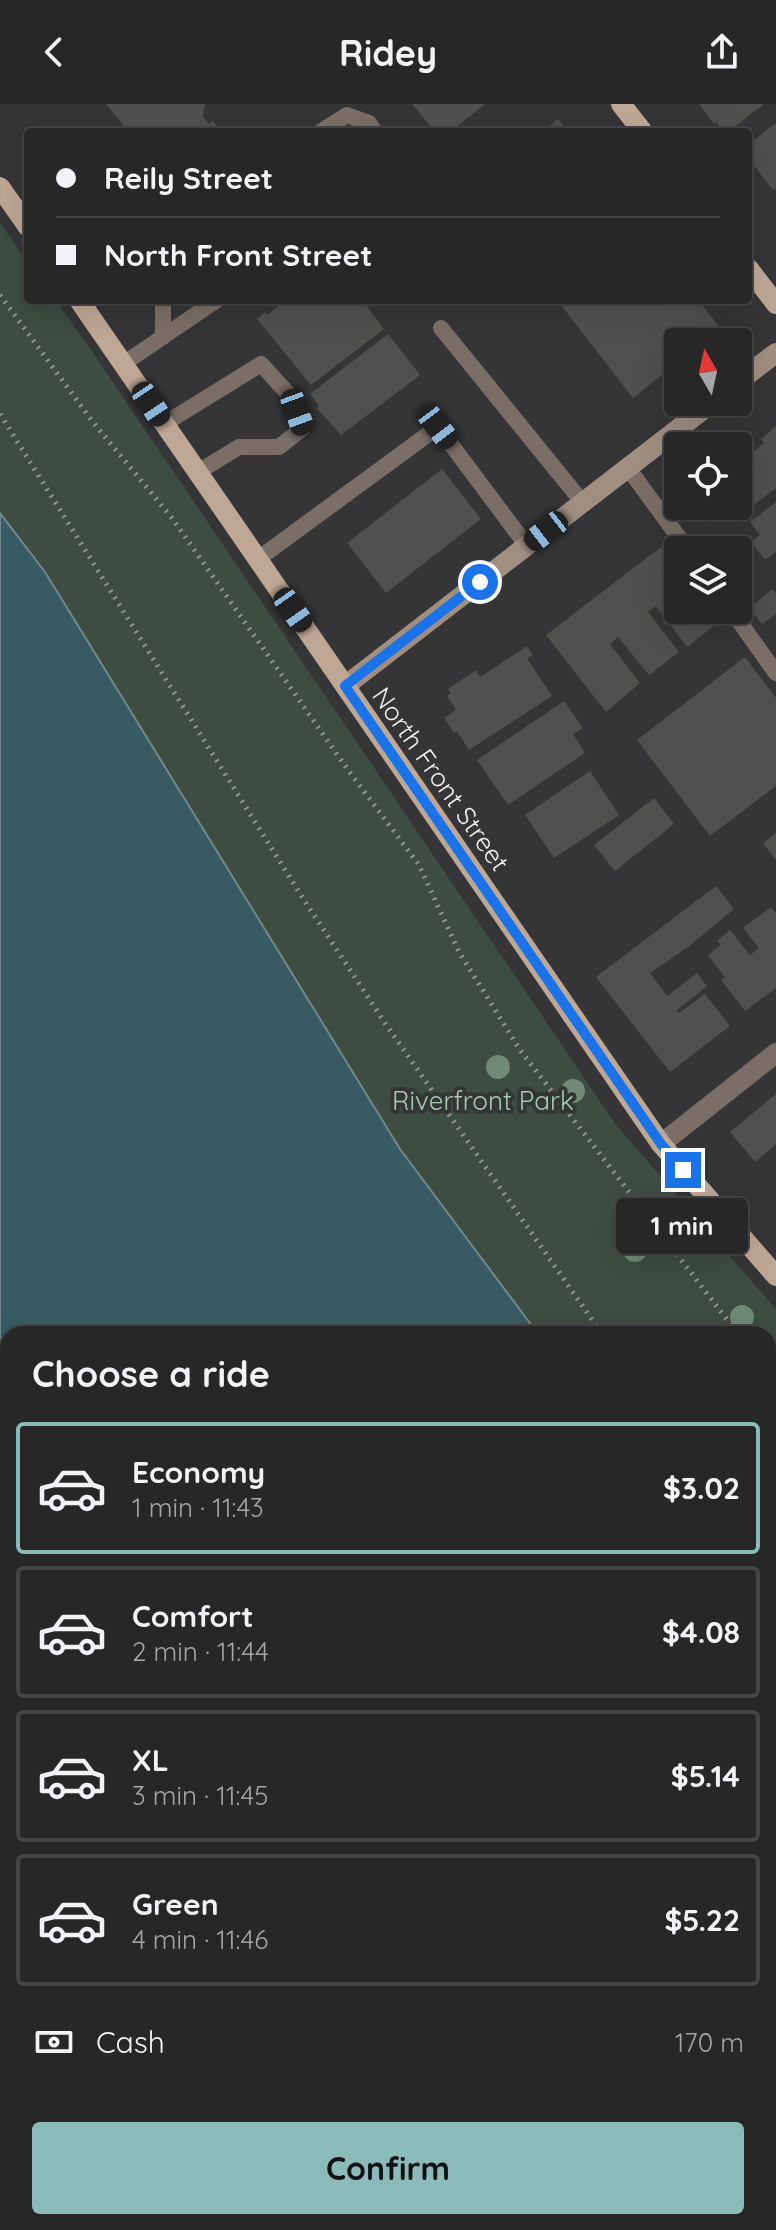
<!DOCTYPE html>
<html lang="en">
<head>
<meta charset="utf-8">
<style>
  :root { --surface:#282728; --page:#343334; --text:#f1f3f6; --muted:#a5a5a8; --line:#444445; --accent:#8bbbb9 }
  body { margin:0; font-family:Quicksand,sans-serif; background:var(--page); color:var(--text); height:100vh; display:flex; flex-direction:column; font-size:30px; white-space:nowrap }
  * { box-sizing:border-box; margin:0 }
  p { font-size:26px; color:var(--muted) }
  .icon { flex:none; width:44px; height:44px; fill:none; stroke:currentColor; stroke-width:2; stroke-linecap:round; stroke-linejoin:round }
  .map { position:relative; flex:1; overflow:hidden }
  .drawer { position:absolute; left:0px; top:1222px; width:776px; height:904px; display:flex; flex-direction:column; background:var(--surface); border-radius:24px 24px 0 0; box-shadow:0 8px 32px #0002,0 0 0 2px var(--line) }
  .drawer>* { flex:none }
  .banner { position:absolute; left:24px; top:24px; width:728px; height:176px; border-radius:8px; box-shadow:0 8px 32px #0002,0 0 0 2px var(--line); display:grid; align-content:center; height:176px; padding:0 32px; background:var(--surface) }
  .needle { width:52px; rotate:351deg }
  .tools { position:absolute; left:664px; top:224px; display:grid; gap:16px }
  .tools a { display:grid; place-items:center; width:88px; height:88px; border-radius:8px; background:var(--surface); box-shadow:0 8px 32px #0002,0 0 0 2px var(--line); font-size:40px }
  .end { position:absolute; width:36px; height:36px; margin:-18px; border:10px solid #1a73e8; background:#fff; box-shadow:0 0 0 4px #fff }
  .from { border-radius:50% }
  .bubble { position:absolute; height:56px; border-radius:8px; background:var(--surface); box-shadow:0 8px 32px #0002,0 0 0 2px var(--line); font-size:26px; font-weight:800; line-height:56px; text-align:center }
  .car { position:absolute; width:24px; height:48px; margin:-24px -12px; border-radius:10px; box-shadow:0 0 6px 2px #0007; background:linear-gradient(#222 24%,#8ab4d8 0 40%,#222 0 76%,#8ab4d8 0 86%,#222 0) }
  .banner b { display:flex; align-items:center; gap:28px; height:76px; font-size:30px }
  .banner b+b { border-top:2px solid var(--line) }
  .banner i { width:20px; height:20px; background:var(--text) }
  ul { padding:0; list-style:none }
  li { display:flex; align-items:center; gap:24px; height:132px; margin:0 16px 12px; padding:0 16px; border:4px solid var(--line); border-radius:8px }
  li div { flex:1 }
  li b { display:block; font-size:30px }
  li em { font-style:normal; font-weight:800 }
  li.active { border-color:var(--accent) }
  li>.icon { width:72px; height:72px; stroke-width:1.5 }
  h2 { padding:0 32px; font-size:36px; line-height:96px }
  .pay { display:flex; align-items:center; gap:20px; height:88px; padding:0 32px; font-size:30px }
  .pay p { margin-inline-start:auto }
  .button { display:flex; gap:16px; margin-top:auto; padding:16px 32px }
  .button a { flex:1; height:92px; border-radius:8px; background:var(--accent); color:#111; font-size:32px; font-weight:800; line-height:92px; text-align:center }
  header { display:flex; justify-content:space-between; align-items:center; height:104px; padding:0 32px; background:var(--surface); font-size:36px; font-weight:800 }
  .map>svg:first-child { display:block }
  .green { fill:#3d4d41 }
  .water { fill:#385b63; stroke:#70888e; stroke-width:2 }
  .building { fill:#524f4f }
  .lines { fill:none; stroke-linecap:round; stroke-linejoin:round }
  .path { stroke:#939294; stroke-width:5; stroke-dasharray:2 6; stroke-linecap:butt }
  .lane { stroke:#7a6e66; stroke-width:16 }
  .street { stroke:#7a6e66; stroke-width:20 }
  .secondary { stroke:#a08e81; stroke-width:20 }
  .primary { stroke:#bea795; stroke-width:20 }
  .tree { fill:#6f8a76 }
  .route { stroke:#1a73e8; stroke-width:10 }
  .labels { text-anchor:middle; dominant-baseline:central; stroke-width:8; stroke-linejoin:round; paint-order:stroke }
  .street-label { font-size:26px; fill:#f1f0f2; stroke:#353436 }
  .park-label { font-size:26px; fill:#9fd0ab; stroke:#353436 }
</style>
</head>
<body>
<header><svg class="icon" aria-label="back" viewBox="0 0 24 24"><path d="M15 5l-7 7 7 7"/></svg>Ridey<svg class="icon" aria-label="share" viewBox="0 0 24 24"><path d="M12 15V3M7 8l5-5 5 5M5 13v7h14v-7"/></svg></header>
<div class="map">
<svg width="776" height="2126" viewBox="0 0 776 2126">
  <rect width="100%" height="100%" fill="#353436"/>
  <path class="green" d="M0,119l28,39v38h27l34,47 527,778 160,184v344l-8,-11v-308h-230l-138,-185 -355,-577 -45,-59z"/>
  <path class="water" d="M0,409l45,59 355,577 138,185h-530v888h760v-580l8,11v577h-776z"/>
  <path class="building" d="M106,0h99l-2,13 6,7 4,-3 9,11h-93z
    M412,0h73l-35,28h-15z
    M699,0h65l-36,28h-4l-8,-10 -2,2z
    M558,15l10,13h-27l5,-3z
    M776,19v65l-3,2 -25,-32v-13z
    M286,196h76l22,29 -73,56 -54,-66 8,-7 2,3z
    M557,196h141l23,29 -17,13h-26v20l-45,36z
    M388,230l32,41 -79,60 -21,-23 -3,-4 2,-2 -9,-12z
    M776,322v62l-34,26 -6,-8h2v-42l26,-21 -3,-4z
    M442,365l39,50 -95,74 -39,-50z
    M776,398v50l-11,8 -14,-18 9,-7 -10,-13z
    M688,402h33l-20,16z
    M661,443l17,22v41h32l9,12 -32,25 -31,-41 -8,6 31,40 -30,23 -31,-38 -8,7 30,39 -34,29 -60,-77z
    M773,485l3,5v20l-14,10 -13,-16z
    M527,542l6,9 -6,3 25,38 -83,54 -12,-19 -3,2 -10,-15 12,-8 -9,-14 4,-3 -3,-4 28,-19 4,7z
    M745,553l31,41v88l-66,50 -73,-96z
    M564,597l19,27 -10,6 12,19 -77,52 -31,-45z
    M590,667l29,44 -65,43 -29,-43z
    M654,694l20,26 -59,47 -21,-26z
    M776,729v27l-13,-17z
    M716,782l18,23 -46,38 -38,26 17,23 30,-23 10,13 -30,24 2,3 26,-19 25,32 -60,46 -74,-95z
    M771,803l5,6v75l-31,23 -24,-31 4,-3 -17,-22 13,-10 -4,-4 13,-11 20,25 4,-3 5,-4 -16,-20z
    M776,990v50l-21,18 -25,-30z"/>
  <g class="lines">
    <path class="path" d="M0,191l92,126 80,97 176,252 71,95 40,87 61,98 218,284
      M0,310l302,483 83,126 217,311
      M768,1269l8,10
      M768,1459l8,10"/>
    <path class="lane" d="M320,28l27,-17 22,8 6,9
      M441,224l142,175
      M163,233v-37
      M123,260l94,-64
      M164,320l97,-60 30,33 12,31 -24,19h-40l-41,25
      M628,364l60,82
      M258,455l180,-132 89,119
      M731,506l45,63"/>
    <path class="street" d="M661,1040l115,-91"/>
    <path class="secondary" d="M738,278l38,-29
      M345,582l368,-284"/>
    <path class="primary" d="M621,0l22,28
      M0,83l28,40
      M748,164l28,36
      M79,196l582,844 115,132"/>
  </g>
  <g class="tree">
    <circle cx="498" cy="963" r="12"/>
    <circle cx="573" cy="987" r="12"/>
    <circle cx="635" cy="1146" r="12"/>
    <circle cx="742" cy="1213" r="12"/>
  </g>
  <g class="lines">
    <path class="route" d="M480,478l-135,104 316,458 22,26"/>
  </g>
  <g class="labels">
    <g class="street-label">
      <text transform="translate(441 675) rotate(55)">North Front Street</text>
    </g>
    <g class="park-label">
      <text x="483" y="996">Riverfront Park</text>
    </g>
  </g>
</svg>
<div class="tools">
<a><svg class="needle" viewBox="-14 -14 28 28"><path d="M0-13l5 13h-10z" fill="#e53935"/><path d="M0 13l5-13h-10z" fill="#a5a5a8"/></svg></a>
<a><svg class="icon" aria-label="locate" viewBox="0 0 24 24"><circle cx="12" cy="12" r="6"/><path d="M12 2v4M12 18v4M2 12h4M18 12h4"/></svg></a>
<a><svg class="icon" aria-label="layers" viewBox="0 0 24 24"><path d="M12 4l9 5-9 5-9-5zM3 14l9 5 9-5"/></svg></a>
</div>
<i class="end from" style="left:480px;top:478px"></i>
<i class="end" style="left:683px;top:1066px"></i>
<div class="bubble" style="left:616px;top:1094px;width:132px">1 min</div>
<i class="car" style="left:151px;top:300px;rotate:146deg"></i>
<i class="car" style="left:297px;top:308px;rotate:160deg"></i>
<i class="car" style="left:438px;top:323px;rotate:143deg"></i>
<i class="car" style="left:546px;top:427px;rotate:232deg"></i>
<i class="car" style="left:293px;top:506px;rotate:145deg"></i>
<div class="banner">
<b><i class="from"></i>Reily Street</b>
<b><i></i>North Front Street</b>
</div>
<section class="drawer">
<h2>Choose a ride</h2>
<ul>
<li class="active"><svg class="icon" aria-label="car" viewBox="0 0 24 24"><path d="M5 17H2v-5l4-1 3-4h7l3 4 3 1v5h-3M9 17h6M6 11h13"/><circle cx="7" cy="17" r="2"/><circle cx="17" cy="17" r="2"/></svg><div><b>Economy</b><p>1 min · 11:43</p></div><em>$3.02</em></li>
<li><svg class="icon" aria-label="car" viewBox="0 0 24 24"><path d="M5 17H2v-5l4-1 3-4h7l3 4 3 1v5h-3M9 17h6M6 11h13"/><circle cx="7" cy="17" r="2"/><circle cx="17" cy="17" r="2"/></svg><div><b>Comfort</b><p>2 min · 11:44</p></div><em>$4.08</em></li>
<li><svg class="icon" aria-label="car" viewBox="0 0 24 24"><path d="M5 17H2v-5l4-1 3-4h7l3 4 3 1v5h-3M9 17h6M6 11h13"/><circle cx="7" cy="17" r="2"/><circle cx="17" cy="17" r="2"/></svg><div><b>XL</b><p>3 min · 11:45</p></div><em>$5.14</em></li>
<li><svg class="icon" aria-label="car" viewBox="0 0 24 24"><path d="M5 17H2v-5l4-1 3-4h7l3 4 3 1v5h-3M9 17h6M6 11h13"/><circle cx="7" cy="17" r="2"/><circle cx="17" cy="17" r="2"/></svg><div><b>Green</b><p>4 min · 11:46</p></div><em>$5.22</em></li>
</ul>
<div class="pay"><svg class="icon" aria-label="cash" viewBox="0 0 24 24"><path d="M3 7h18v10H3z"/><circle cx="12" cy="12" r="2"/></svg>Cash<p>170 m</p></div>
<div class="button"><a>Confirm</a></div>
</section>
</div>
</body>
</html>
